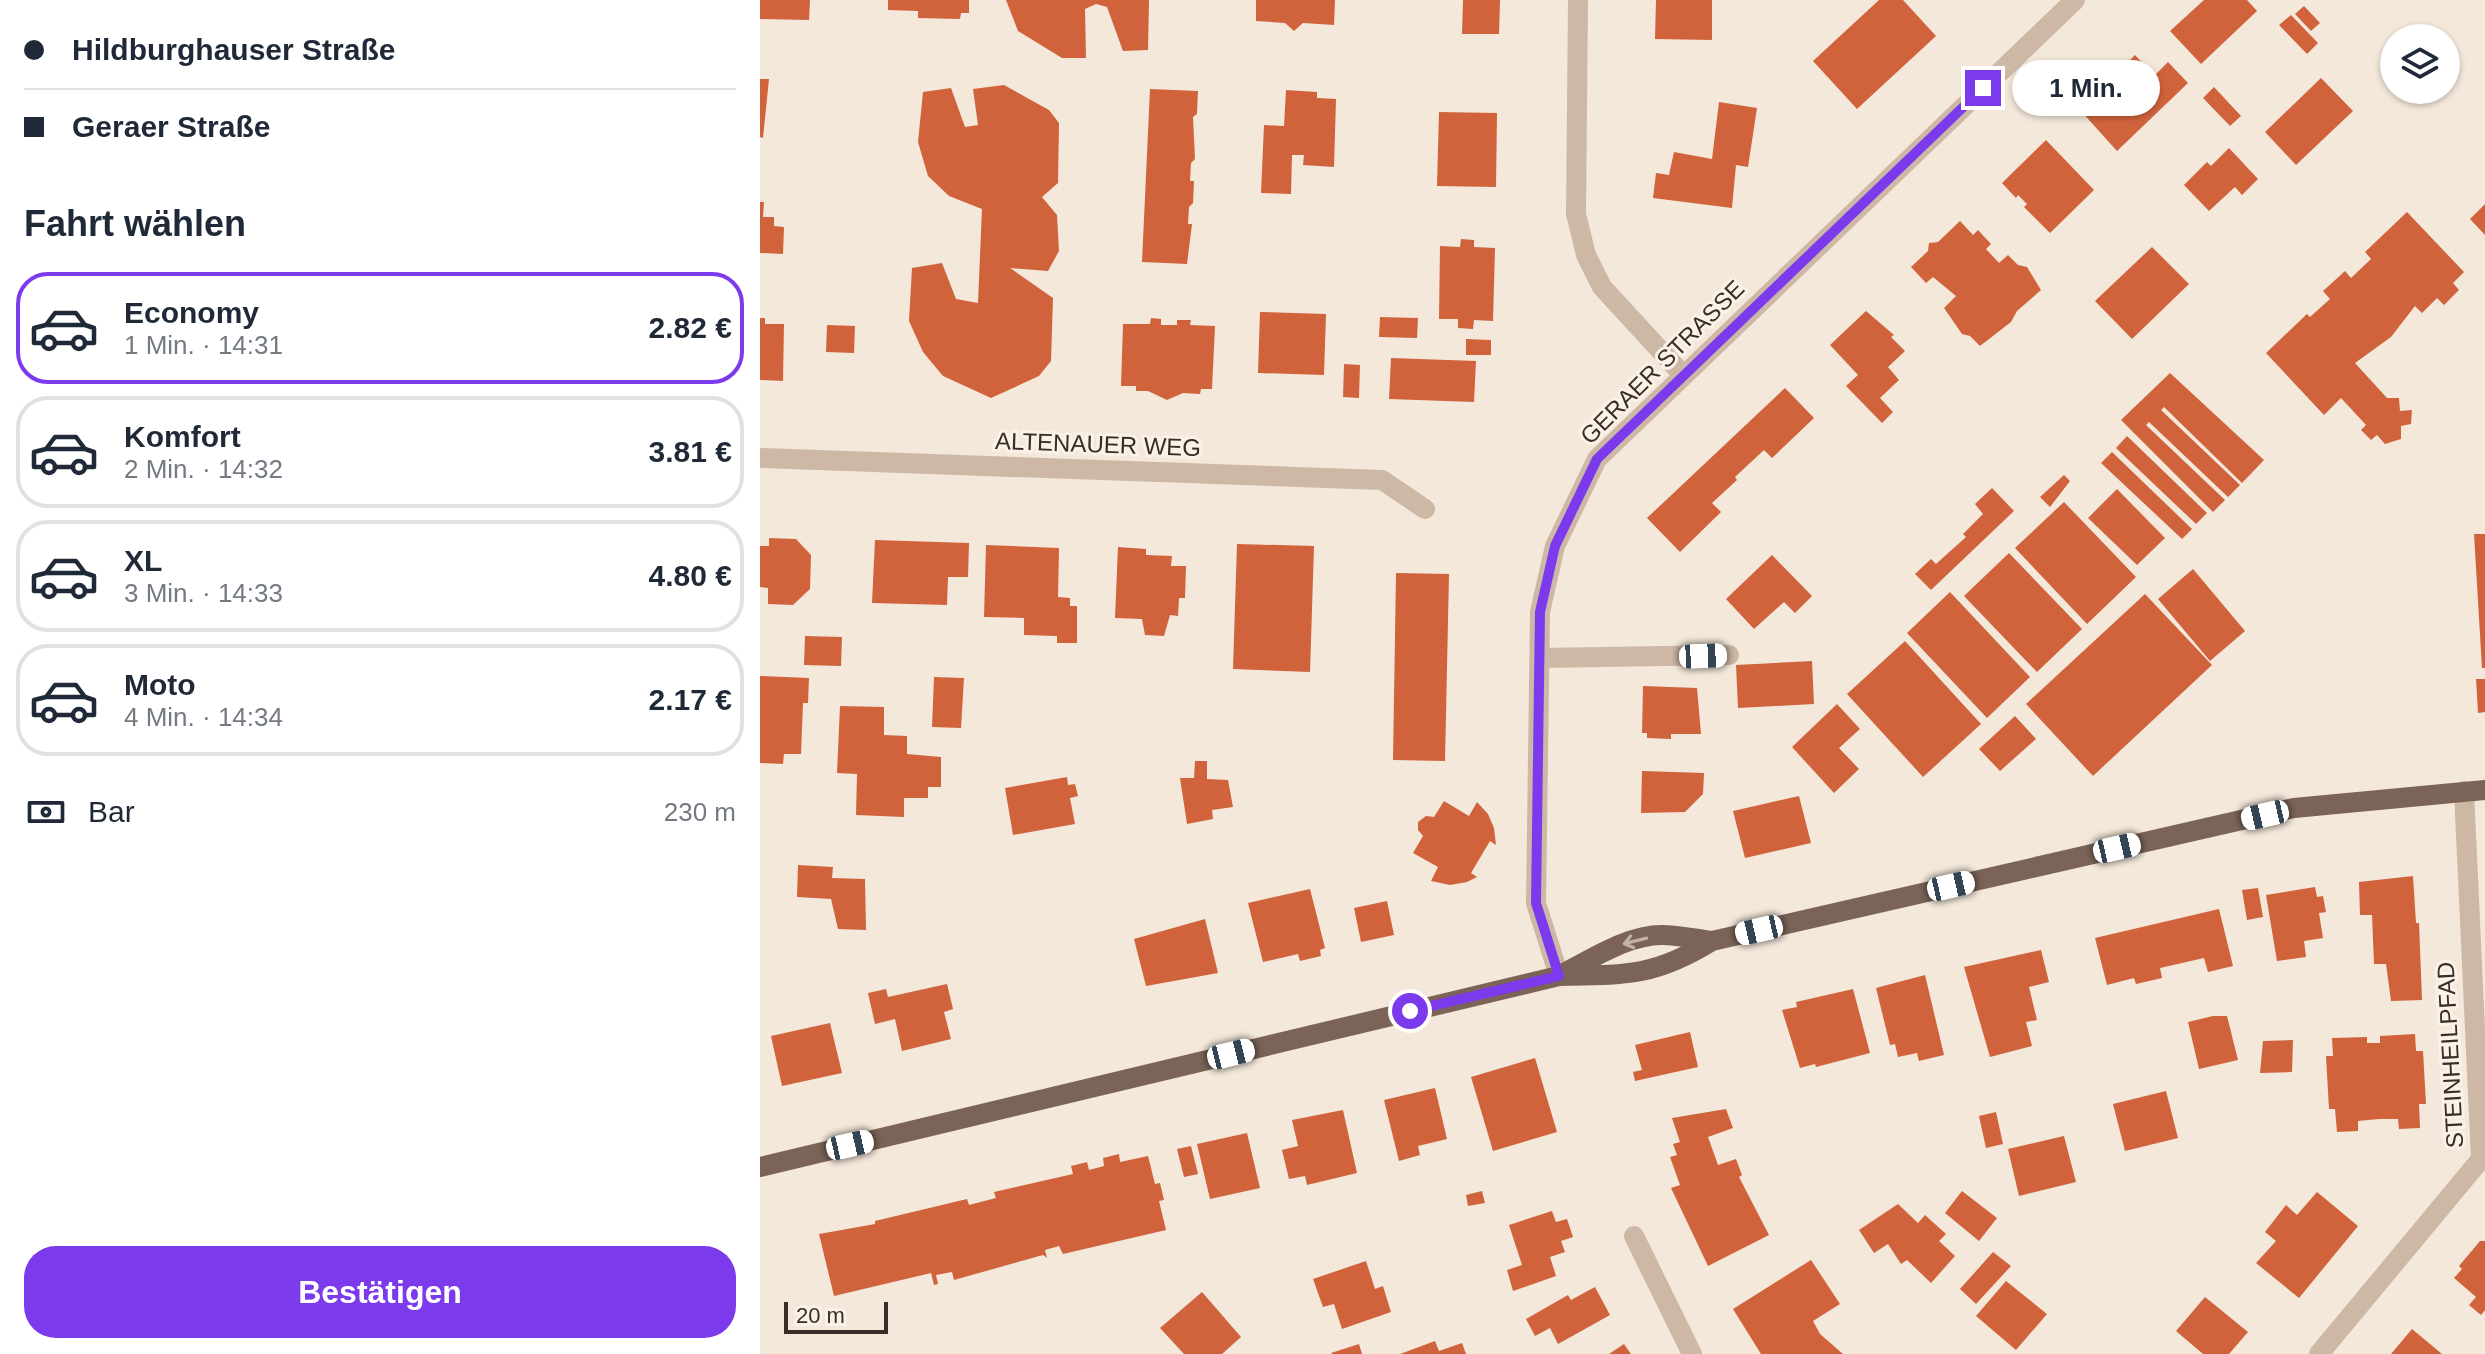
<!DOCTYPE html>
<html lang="de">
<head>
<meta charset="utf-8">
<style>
  :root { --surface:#fff; --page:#f2f2f3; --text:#1f2937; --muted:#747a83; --line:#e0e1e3; --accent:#7c3aed }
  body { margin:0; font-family:Arial,sans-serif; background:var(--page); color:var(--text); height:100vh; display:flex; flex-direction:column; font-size:30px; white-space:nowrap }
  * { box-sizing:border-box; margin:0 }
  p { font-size:26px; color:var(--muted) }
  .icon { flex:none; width:44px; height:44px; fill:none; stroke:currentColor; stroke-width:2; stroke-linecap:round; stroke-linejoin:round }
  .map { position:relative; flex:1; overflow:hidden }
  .side { display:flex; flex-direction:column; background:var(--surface); width:760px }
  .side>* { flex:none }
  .top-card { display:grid; align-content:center; height:176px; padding:0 24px; background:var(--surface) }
  .fabs { position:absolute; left:1620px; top:24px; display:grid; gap:16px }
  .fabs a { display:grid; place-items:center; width:80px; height:80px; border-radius:50%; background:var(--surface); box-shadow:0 2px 6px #0004; font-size:40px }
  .scale { position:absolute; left:24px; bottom:20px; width:104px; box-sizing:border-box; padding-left:8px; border:4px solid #382d27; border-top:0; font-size:22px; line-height:28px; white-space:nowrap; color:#382d27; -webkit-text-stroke:6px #fbf2e7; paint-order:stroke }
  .end { position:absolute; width:36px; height:36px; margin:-18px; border:10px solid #7c3aed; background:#fff; box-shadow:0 0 0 4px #fff }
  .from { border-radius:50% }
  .bubble { position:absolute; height:56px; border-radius:28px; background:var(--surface); box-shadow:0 2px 6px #0004; font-size:26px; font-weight:800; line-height:56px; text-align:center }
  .car { position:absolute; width:24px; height:48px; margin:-24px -12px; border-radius:10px; box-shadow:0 0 6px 2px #0007; background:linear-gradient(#fff 24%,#345 0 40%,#fff 0 76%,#345 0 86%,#fff 0) }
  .top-card b { display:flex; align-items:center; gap:28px; height:76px; font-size:30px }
  .top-card b+b { border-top:2px solid var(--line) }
  .top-card i { width:20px; height:20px; background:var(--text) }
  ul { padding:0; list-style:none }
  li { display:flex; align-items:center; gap:24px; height:112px; margin:0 16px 12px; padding:0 8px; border:4px solid var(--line); border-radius:32px }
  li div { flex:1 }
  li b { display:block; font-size:30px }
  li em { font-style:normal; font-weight:800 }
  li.current { border-color:var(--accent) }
  li>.icon { width:72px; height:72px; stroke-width:1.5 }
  h2 { padding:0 24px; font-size:36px; line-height:96px }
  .pay { display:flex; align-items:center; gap:20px; height:88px; padding:0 24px; font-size:30px }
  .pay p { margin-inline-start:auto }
  .action { display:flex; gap:16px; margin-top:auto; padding:16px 24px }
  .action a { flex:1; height:92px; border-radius:32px; background:var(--accent); color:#fff; font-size:32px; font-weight:800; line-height:92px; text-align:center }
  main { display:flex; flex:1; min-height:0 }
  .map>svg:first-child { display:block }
  .building { fill:#d0633c }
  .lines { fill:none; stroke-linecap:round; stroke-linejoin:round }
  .minor { stroke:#cdb8a5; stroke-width:20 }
  .major { stroke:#7b6457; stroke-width:20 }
  .oneway { stroke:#c1b2a6 }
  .route { stroke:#7c3aed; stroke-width:10 }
  .labels { text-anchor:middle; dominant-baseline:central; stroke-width:6; stroke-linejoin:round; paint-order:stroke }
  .street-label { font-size:24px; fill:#382d27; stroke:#fbf2e7 }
</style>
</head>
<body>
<main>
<section class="side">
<div class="top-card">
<b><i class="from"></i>Hildburghauser Straße</b>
<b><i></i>Geraer Straße</b>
</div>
<h2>Fahrt wählen</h2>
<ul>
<li class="current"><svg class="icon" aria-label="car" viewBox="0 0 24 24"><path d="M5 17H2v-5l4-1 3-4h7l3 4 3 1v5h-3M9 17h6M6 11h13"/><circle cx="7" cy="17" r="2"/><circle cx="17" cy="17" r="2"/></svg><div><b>Economy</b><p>1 Min. · 14:31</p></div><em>2.82 €</em></li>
<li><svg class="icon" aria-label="car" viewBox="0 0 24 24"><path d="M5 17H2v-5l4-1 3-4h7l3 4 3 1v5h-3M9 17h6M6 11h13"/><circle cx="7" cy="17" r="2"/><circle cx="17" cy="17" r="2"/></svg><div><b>Komfort</b><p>2 Min. · 14:32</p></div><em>3.81 €</em></li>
<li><svg class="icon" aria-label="car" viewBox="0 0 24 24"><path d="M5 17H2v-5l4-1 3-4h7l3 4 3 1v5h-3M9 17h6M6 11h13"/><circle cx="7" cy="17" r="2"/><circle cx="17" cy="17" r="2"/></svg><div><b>XL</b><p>3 Min. · 14:33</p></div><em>4.80 €</em></li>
<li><svg class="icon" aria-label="car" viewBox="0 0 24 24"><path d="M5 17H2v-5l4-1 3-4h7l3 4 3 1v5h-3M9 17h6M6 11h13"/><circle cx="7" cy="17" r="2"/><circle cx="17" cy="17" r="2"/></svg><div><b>Moto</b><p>4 Min. · 14:34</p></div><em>2.17 €</em></li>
</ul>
<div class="pay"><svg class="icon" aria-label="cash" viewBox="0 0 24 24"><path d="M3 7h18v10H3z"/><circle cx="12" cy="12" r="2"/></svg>Bar<p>230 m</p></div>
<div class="action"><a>Bestätigen</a></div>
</section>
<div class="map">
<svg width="1725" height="1354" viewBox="0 0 1725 1354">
  <rect width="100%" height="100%" fill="#f4e8da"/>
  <path class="building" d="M0,0h50l-1,20 -49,-1z
    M128,0h81v13h-8l-1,6 -42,-1v-7l-30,-1z
    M246,0h143l-1,50 -25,1 -16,-44 -11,-3 -11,5 1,49h-24l-44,-27z
    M496,0h79l-1,25 -31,-2 -9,8 -9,-8 -29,-2z
    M703,0h37l-1,34h-37z
    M896,0h56v40l-57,-1z
    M1119,0h24l33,36 -79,73 -44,-48z
    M1444,0h43l10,11 -56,53 -31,-33z
    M1544,6l16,17 -9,8 -16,-17z
    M1531,15l27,28 -11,11 -28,-29z
    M1375,55l19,21 14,-14 20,21 -71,68 -37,-41z
    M1561,78l32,33 -57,54 -31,-33z
    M0,79h9l-6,59 -3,-1z
    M244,85l45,25 10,13 -1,60 -16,14 15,18 2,36 -11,20 -38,-3 43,30 -2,63 -12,15 -48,22 -48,-22 -20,-24 -14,-31 3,-53 30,-5 14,36 22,4 4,-94 -33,-13 -21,-20 -10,-34 5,-50 28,-4 14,39 13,-2 -5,-36z
    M1454,87l27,29 -11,10 -27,-28z
    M390,89l48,2 -1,23 -4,3 2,42 -4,4 -1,18h4l-1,22 -4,4 -1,17h4l-5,40 -45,-2z
    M526,90l31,2v6l19,1 -2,68 -31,-2 1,-10h-12l-1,39 -30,-1 3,-68 20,1z
    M959,102l38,6 -9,59 -12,-2 -4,43 -79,-10 3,-25 13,2 5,-23 38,7z
    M679,112l58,1 -1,74 -59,-1z
    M1286,140l48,50 -44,43 -26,-26 3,-3 -9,-9 -2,3 -14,-15z
    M1469,148l29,31 -16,16 -7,-8 -26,24 -25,-26 23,-23 4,4z
    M0,202h4l-1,15h11v9l10,1 -1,27 -23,-1z
    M1725,204v31l-15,-16z
    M1647,212l57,60 -11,11 6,7 -15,15 -7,-7 -15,15 -7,-7 -24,31 -36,26 32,35h12l1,13 12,-1 -1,14 -10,2v13l-16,5 -8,-9 -6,5 -10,-10 5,-5 -25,-27 -17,17 -58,-62 41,-39 3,3 20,-18 -7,-8 22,-20 6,7 20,-19 -6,-7z
    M1200,221l13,14 5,-5 13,14 -5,5 13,14 9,-8 10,10 9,2 14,23 -24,21 -6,11 -31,24 -10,-10 -8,-2 -18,-26 12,-12 -23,-19 -7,6 -15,-16 17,-16 1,-8 9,-1z
    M701,239l13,1v7l21,1 -2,73 -19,-1 -1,9 -15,-1v-9h-19l1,-73 20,1z
    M1392,247l37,37 -57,55 -37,-38z
    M1106,311l28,24 -3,2 14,14 -17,16 11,13 -19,18 13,14 -11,11 -36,-37 12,-11 -28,-30z
    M500,312l66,2 -2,61 -66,-2z
    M620,317l38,1 -1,20 -38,-1z
    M0,318h5v6h19l-1,57 -23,-1z
    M391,318l10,1v6h16v-5h14l-1,5 25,1 -3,63h-11l-1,5 -17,-1 -16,7 -19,-9h-12v-5h-15l2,-62h27z
    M67,325l28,1 -1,27 -28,-1z
    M706,339l25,1v15h-25z
    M631,358l85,3 -2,41 -85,-3z
    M584,364l16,1 -1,33 -16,-1z
    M1410,373l94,87 -22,23 -78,-76 -3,3 79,75 -12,12 -79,-75 -3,3 79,75 -12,12 -92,-92z
    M1025,388l29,30 -42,40 -8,-8 -29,27 2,3 -25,23 9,9 -41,40 -33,-34z
    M1367,436l80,77 -11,11 -80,-76z
    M1352,452l80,77 -10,10 -81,-76z
    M1304,475l6,6 -20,26 -10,-10z
    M1232,488l22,23 -83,79 -16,-16 16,-15 5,5 30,-27 -3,-3 20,-20 -8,-10z
    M1357,489l48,49 -28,27 -49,-47z
    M1304,502l72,75 -49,47 -72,-76z
    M1714,534h11v134h-3z
    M9,538l27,1 15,16 -1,34 -17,16 -25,-1v-16l-8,-1v-41h9z
    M115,540l94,3 -1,34h-20l-1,28 -75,-2z
    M477,544l77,2 -4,126 -77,-3z
    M226,545l73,3 -1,49 12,1v8h7v37h-20v-7l-33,-1v-17l-40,-1z
    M358,547l28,2v6l26,1 -1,10h15l-1,32h-6l-1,18 -8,-1 -6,21 -19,-1 -3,-16 -27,-1z
    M1249,553l73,76 -45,43 -73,-76z
    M1012,555l40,41 -17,17 -11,-11 -30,27 -28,-30z
    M1433,569l52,62 -35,30 -52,-62z
    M636,573l53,1 -4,187 -52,-1z
    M1190,592l80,85 -43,41 -80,-85z
    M1385,594l67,71 -119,111 -67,-72z
    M45,636l37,1 -1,29 -37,-1z
    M1145,641l76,83 -58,53 -76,-83z
    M1052,661l2,43 -76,4 -2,-43z
    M0,676l49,2 -1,25h-5l-2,51h-17l-1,10 -23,-1z
    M174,677l30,1 -3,50 -29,-1z
    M1716,679h9v33l-7,1z
    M883,686l54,2 4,46h-30v5l-24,-1v-5h-5z
    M1077,704l23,25 -21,19 20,21 -25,24 -42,-46z
    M80,706l44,1v28l23,1v18l34,3v30h-13v11h-24v19l-48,-2 1,-41 -20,-1z
    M1255,716l21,23 -36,32 -21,-22z
    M435,761h12v18l21,1 5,27 -21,3 1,9 -26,5 -7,-46h14z
    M882,771l62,2 -1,21 -18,18 -44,1z
    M307,777l1,8 7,-1 3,12 -8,2 5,26 -62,11 -8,-47z
    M1039,796l12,47 -66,15 -12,-47z
    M684,801l25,15 8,-14 11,12 6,14 2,17 -6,-4 -19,32 6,4 -10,5 -17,3 -19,-4 7,-14 -25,-14 10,-17 -5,-6v-8l8,-6 8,1z
    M38,865l35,2 -1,11 33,1 1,51 -28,-1 -7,-30 -34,-2z
    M1653,876l3,47h3l3,77 -31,1 -5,-37h-12l-2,-49h-12l-1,-33z
    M1555,887l2,10 6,-1 3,16 -7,1 4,25 -19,3 2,16 -29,4 -11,-66z
    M1498,888l5,29 -16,3 -5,-30z
    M550,889l15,59 -5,2 1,6 -21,5 -2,-7 -35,8 -15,-59z
    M627,901l7,34 -33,7 -7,-34z
    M1459,909l14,57 -25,6 -4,-14 -44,10 2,10 -26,6 -2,-6 -27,7 -12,-47z
    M445,919l13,54 -72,13 -12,-47z
    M1281,950l8,32 -20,5 8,33 -11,2 6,24 -42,11 -26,-90z
    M1165,975l19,80 -25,6 -2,-8 -19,4 -3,-13 -5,1 -14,-57z
    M187,984l6,25 -9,3 7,27 -49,12 -7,-32 -20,5 -7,-31 18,-4 2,8z
    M1093,989l17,64 -54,14 -1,-3 -15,4 -18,-58 15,-3 -1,-5z
    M1453,1016h14l11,44 -39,9 -11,-47z
    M70,1023l12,50 -60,13 -11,-50z
    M930,1032l8,35 -63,14 -2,-9 9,-2 -7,-25z
    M1655,1034l1,17h7l3,53h-7l1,24 -21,1 -1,-10h-19l-21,2v10l-21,1 -2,-23h-6l-3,-53h7l-1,-18 35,-1v6h13v-7z
    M1533,1040l-1,32 -32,1 3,-32z
    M775,1058l22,74 -64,19 -22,-74z
    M675,1088l12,51 -29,7 2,9 -21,6 -15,-61z
    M1406,1091l12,47 -53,13 -12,-47z
    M966,1109l7,19 -25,9 10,28 18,-6 6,16 -3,2 30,58 -61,31 -37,-78 9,-3 -10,-28 7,-2 -4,-11 7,-2 -8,-24z
    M583,1110l14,63 -50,12 -2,-9 -16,3 -7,-29 16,-4 -6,-26z
    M1236,1112l7,32 -17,4 -7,-32z
    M487,1133l13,55 -50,11 -13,-55z
    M1304,1136l12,46 -57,14 -11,-47z
    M431,1146l7,28 -14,3 -7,-28z
    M359,1154l1,8 28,-6 7,28 5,-1 4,17 -5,1 7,29 -103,24 -4,-8 -14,4 2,8 -4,-3 -89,25 -2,-8 -16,3 2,9 -4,1 -3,-12 -97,23 -15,-62 56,-10v-3l92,-22 2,6 27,-7 -2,-6 79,-18 -2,-8 16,-4 2,8 15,-4 -1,-8z
    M722,1191l3,12 -17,3 -2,-11z
    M1202,1191l35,27 -18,23 -34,-28z
    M1557,1192l41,34 -59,72 -43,-35 20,-22 -11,-9 21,-27 11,10z
    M1138,1204l20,19 7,-8 21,19 -7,7 16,15 -24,27 -24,-23 -6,4 -13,-20 -14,9 -15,-23z
    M792,1211l4,11 11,-3 6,18 -12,4 4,11 -15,5 6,19 -43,15 -6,-21 15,-5 -13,-40z
    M1720,1241h5v69l-4,5 -12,-10 7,-8 -22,-19 8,-9 -3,-3z
    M1233,1252l18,14 -35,38 -16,-15z
    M1051,1260l29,44 -27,17 7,13 23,20h-82l-28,-45z
    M606,1261l9,28 8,-3 8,26 -49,17 -8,-25 -11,3 -10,-28z
    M1246,1281l41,33 -31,36 -40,-34z
    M835,1287l15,28 -52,29 -8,-16 -15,8 -9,-17 42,-24 3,5z
    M442,1292l39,45 -19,17h-38l-24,-26z
    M1445,1297l43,35 -19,22h-26l-27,-23z
    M1652,1329l30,25h-51z
    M675,1341l4,10 23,-8 4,11h-66z
    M599,1344l3,10h-30l-1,-1z
    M864,1344l7,10h-22z"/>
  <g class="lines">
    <path class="minor" d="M818,0l-2,214 10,41 16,32 81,88
      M0,458l622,22 43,29
      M779,658l190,-3
      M799,976l-23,-73 4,-291 15,-66 42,-87 478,-459
      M874,1236l58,118
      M1559,1354l162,-195 -17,-368"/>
    <path class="major" d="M802,974c30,-15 65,-39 100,-39 16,0 34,4 50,6
      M0,1167l799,-191c65,-1 95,1 153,-35l582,-133 191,-18"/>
  </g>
  <defs><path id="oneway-shaft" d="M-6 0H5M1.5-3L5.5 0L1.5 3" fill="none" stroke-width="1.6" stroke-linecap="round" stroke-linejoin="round" transform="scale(2)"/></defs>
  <use class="oneway" href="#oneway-shaft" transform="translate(875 941) rotate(166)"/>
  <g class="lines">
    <path class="route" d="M650,1011l149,-35 -23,-73 4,-291 15,-66 42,-87 386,-371"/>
  </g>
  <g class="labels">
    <g class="street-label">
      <text transform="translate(902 362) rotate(-45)">GERAER STRASSE</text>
      <text transform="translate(338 444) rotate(2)">ALTENAUER WEG</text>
      <text transform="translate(1690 1055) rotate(-93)">STEINHEILPFAD</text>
    </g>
  </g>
</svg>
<div class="fabs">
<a><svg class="icon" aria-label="layers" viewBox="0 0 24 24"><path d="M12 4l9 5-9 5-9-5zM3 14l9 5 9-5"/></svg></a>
</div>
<div class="scale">20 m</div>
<i class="end from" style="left:650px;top:1011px"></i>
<i class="end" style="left:1223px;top:88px"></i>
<div class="bubble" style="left:1252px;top:60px;width:148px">1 Min.</div>
<i class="car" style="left:943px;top:656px;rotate:88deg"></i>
<i class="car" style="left:1505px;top:815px;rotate:257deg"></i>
<i class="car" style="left:1357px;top:848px;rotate:77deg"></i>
<i class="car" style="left:1191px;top:886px;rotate:77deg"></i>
<i class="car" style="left:999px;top:930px;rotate:257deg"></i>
<i class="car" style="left:471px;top:1054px;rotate:76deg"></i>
<i class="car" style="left:90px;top:1145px;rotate:77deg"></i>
</div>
</main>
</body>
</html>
